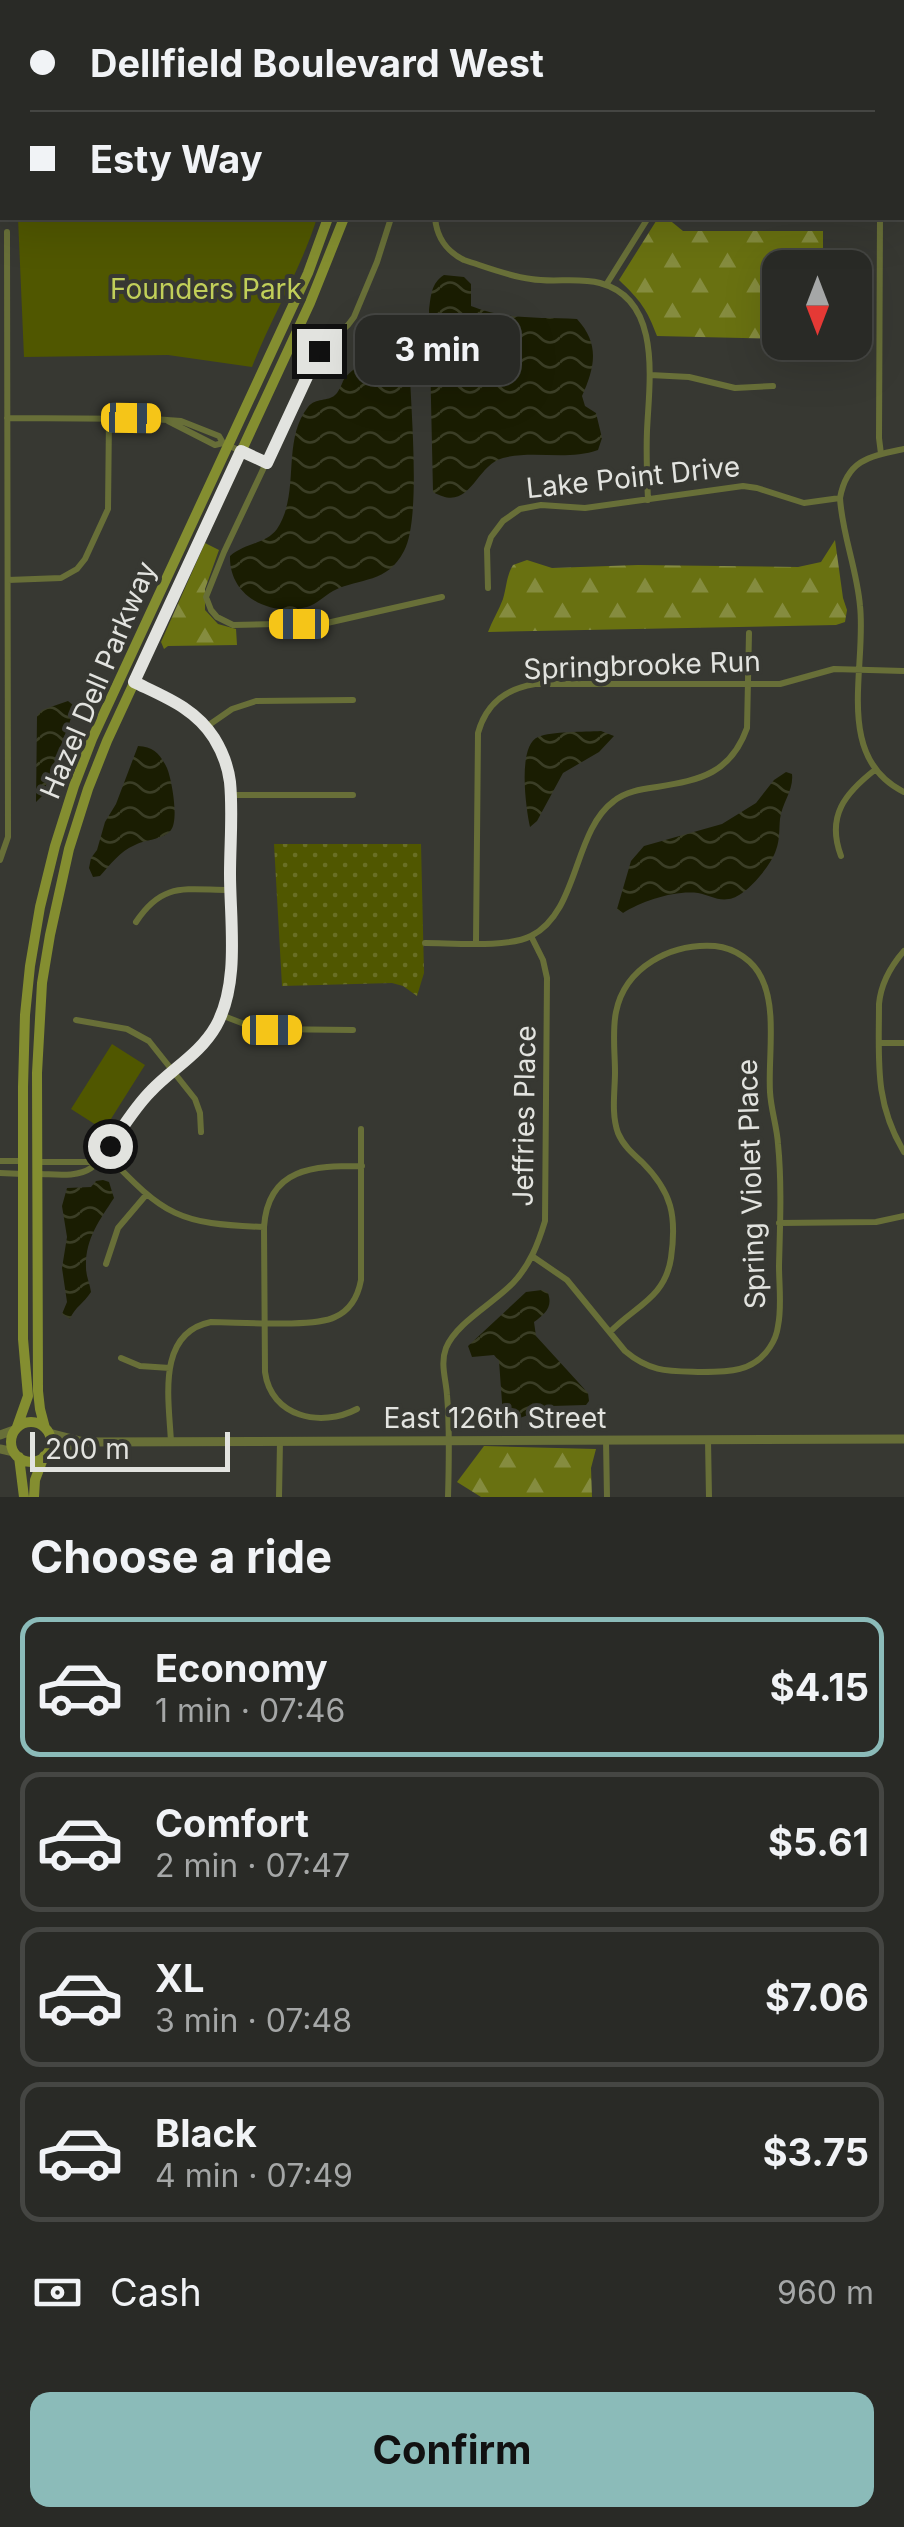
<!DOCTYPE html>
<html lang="en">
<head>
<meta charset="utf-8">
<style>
  :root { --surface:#292a26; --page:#31322e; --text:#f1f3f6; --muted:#a5a7a7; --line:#454643; --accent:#8bbbb9 }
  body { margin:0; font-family:Inter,sans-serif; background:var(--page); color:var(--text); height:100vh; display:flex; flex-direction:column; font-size:38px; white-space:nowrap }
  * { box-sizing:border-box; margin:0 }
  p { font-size:32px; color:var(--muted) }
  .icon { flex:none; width:55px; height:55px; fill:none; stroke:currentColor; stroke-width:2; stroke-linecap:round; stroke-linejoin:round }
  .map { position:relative; height:1497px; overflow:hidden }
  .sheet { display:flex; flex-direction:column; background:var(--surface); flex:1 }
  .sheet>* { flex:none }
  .hud { position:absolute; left:0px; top:0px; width:905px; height:220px; box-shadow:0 10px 40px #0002,0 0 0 2px var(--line); display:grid; align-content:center; height:220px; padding:0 30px; background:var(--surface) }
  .needle { width:65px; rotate:180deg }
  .fabs { position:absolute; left:762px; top:250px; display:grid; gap:20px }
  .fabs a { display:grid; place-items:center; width:110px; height:110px; border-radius:20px; background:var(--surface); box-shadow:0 10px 40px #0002,0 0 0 2px var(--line); font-size:50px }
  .scale { position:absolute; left:30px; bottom:25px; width:200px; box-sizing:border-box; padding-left:10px; border:5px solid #e2e3df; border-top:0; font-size:28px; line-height:35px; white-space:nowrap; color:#e2e3df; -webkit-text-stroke:8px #373832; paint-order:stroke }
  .end { position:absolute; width:45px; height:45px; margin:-22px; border:12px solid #e2e3df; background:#111; box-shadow:0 0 0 5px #111 }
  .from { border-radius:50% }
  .bubble { position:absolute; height:70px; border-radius:20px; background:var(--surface); box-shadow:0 10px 40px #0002,0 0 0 2px var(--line); font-size:32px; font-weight:700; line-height:70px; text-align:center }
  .car { position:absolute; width:30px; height:60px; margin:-30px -15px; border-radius:12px; box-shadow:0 0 8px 2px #0007; background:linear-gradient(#f5c518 24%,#345 0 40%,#f5c518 0 76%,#345 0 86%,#f5c518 0) }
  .hud b { display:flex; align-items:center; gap:35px; height:95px; font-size:38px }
  .hud b+b { border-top:2px solid var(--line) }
  .hud i { width:25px; height:25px; background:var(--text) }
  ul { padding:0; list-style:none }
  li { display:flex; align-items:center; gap:30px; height:140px; margin:0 20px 15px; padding:0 10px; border:5px solid var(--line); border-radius:20px }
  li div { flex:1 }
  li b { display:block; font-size:38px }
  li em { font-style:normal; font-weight:700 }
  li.on { border-color:var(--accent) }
  li>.icon { width:90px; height:90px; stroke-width:1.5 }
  h2 { padding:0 30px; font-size:45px; line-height:120px }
  .pay { display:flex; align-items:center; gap:25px; height:110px; padding:0 30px; font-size:38px }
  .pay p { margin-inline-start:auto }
  .button { display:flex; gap:20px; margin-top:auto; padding:20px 30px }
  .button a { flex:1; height:115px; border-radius:20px; background:var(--accent); color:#111; font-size:40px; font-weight:700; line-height:115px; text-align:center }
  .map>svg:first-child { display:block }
  .grass { fill:url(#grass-dots) }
  .forest { fill:url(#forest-firs) }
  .park { fill:#505700 }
  .water { fill:url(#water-waves) }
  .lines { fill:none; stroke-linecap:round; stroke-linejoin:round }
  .minor { stroke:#686f38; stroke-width:6 }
  .tertiary { stroke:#686f38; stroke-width:9 }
  .secondary { stroke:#848e30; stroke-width:10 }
  .route { stroke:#e2e3df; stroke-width:12 }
  .labels { text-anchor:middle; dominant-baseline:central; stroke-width:8; stroke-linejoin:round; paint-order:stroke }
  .park-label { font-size:28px; fill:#c1cf59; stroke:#373832 }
  .street-label { font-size:28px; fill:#e2e3df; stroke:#373832 }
</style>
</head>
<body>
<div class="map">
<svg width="904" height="1497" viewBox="0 0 904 1497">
  <defs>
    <pattern id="grass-dots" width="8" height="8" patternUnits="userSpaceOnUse" patternTransform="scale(2.5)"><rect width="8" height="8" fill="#505700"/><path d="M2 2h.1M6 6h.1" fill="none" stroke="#696f25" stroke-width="1.8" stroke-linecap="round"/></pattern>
    <pattern id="forest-firs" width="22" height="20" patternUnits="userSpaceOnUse" patternTransform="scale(2.5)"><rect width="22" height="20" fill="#697111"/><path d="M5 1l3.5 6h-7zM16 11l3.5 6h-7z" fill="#858c3f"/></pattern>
    <pattern id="water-waves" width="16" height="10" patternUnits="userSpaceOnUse" patternTransform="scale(2.5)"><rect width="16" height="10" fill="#1a1d02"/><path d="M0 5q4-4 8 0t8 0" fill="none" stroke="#3b3e26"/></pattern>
  </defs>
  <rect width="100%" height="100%" fill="#373832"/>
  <path class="grass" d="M274,844h147l3,129 -7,23 -14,-10 -11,-3 -110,3z"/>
  <path class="forest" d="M658,218h9l16,13h140v36l-43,1v71l-123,-3c-10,-27 -17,-36 -38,-56z
    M835,540l8,58 4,12 -2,12 -9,3 -348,7c4,-11 11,-22 15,-33 4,-13 3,-22 10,-34l14,-5 25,8 86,-3 160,2 23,-5z
    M205,543l14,7 -14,39v21l13,14 18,5 1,16 -69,1 -4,3 -3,-7z
    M484,1446l112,3 -5,19 1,29h-111l-24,-15z"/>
  <path class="park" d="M18,218h299c-16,51 -45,98 -65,149l-84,-12 -144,2z
    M112,1044l33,21 -41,65 -33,-21z"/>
  <path class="water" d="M444,275l20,2 7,7v22c34,14 69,11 106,13 23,25 18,48 5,77l3,10 11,7 6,25 -4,12c-31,11 -64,0 -95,8 -29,8 -32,56 -70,34l-4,-182c2,-14 2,-27 15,-35z
    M382,356h13l8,4 7,14c1,39 11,146 -6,177 -17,33 -43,26 -71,40 -9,5 -16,13 -26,16 -36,10 -78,-10 -77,-51 15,-13 36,-12 47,-27 24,-36 4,-88 31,-122 8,-10 20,-5 27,-12 3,-2 7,-11 8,-14 7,-12 26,-22 39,-25z
    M68,701l5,4v8l-31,83 -6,6 1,-86 5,-6z
    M601,731l13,5 -15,16 -36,21 -26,48 -7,6c-4,-18 -13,-81 8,-90 14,-6 46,-5 63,-6z
    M138,746c16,1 22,8 29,22 5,12 12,52 4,62 -7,10 -25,9 -36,15 -16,7 -24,19 -35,31l-7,1 -4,-9 2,-10 6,-8 8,-28 11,-18z
    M786,772l6,2c2,16 -10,29 -12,45 -1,10 0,21 -4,31 -5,16 -31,47 -47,49 -12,2 -20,-4 -31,-6 -23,-3 -56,8 -75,20l-6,-4 14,-48 13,-15 78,-22 34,-21 18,-23z
    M103,1180l6,2 5,16c-15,23 -29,41 -28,70 0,8 4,16 5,24 -7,11 -16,15 -21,27l-8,-5 5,-12 -5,-34 5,-31 -5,-31 5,-18 24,-1 5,-6z
    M542,1290l6,3c5,14 -3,21 -14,29l2,14 52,57 1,8 -3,4 -34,1 -45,17 -4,-7 -4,-55 -5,-6 -22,2 -4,-11 58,-54z"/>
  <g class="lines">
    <path class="minor" d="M694,0l5,2
      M887,0l4,2
      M472,2l4,-2
      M763,2l1,-2
      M902,9l2,1
      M902,94l2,-1
      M391,218l-14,44 -23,55 -6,8 -29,26 -95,201 -18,45 5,13 6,7 16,8 94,-2 115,-26
      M435,218c2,20 11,33 29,42 22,7 44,16 67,19 22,4 47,-2 69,4 63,17 49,100 47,148 -1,23 0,46 1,69
      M880,218l-1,220 2,16
      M606,285l42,-67
      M650,375l39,2 46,11 38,-2
      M7,418l146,1 28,2 38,15 4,7 44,20
      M168,421l47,24 8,-2
      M904,449c-33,7 -57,10 -64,49 2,36 17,71 20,108 7,61 -27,151 44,186
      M8,580l53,-2 16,-9 8,-10 23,-50 1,-91
      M488,588l-1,-39 4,-12 12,-16 17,-12 21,-4 44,3 158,-22 14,2 47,15 36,-5
      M206,727l26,-18 24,-8 97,-1
      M231,795h122
      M841,856c-15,-40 4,-63 35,-87
      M0,860l8,-23v-16l-1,-589
      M136,922c27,-41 50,-32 94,-32
      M425,943c28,0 83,5 106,-7 48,-24 42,-105 83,-135 12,-10 29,-12 43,-14 44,-7 74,-14 90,-59l2,-95
      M476,943l2,-210c8,-29 27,-44 57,-49h245l54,-15 70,2
      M904,951c-14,16 -23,32 -25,53 0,57 -5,98 25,148
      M221,1015l31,12 13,2 88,1
      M76,1020l51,9 22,12 46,58 5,14 1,19
      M879,1043h25
      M106,1154c59,62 72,70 158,73
      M0,1161h23
      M38,1162h58
      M0,1173l23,1
      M38,1174c15,0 39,4 53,-6 21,-15 30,-42 46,-61 37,-47 79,-53 92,-120l2,-192c-4,-69 -41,-85 -96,-113
      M779,1223l97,-1 28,-6
      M532,1256l35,24 58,71c26,22 45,20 77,21 26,0 52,0 68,-25 4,-6 7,-13 8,-21 4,-19 1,-41 1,-60 1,-40 3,-82 -1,-122 -1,-17 -7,-34 -8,-52 -2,-34 7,-82 -8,-113 -8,-18 -27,-31 -47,-33 -44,-3 -90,21 -99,66 -4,19 -1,41 -1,60 0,19 -4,42 3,61 5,12 14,20 24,29 30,30 35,54 29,96 -6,40 -36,48 -61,74
      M106,1264l12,-36 28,-33
      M121,1358l19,8 30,2
      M357,1409c-36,19 -86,8 -92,-37l-1,-145c4,-60 50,-61 98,-61
      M606,1440l1,57
      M708,1440l1,57
      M171,1442c-2,-42 -15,-109 40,-120 28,0 102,6 124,-5 16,-7 23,-21 26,-37v-151
      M279,1497l1,-56
      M448,1497c1,-34 2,-69 -1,-102 -1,-16 -7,-31 -1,-47 10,-25 48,-45 67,-65 17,-18 25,-39 32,-62l2,-243 -4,-18 -12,-24"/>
    <path class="tertiary" d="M49,1433l35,9
      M0,1435l14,-5
      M0,1449l14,3
      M49,1450l38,-8 817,-3"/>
    <path class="secondary" d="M354,0v2
      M370,2v-2
      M11 1442a20 20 0 1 1 40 0a20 20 0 1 1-40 0Z
      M17,1427l11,-31 -5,-57v-252l2,-72 5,-49 10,-59 15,-61 19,-60 18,-47 216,-466 20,-55
      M45,1428l-5,-19 -2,-18 -1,-318 5,-90 8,-48 19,-86 19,-60 19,-48 203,-438 34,-85
      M19,1457l5,40
      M34,1497l1,-17 9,-24"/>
  </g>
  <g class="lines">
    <path class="route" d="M110,1146c13,-19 25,-39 41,-55 22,-23 49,-37 65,-65 24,-43 14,-105 14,-152 0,-30 3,-62 0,-92 -2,-16 -8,-31 -16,-44 -19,-30 -49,-41 -80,-56l107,-231 26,12 52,-112"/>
  </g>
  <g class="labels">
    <g class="park-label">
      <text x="206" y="289">Founders Park</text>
    </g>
    <g class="street-label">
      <text transform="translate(633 477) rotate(-6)">Lake Point Drive</text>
      <text transform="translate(642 665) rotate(-2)">Springbrooke Run</text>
      <text transform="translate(98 680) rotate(-67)">Hazel Dell Parkway</text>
      <text transform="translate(524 1116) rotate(-89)">Jeffries Place</text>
      <text transform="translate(751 1184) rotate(-92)">Spring Violet Place</text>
      <text x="495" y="1418">East 126th Street</text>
    </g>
  </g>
</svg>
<div class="fabs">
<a><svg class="needle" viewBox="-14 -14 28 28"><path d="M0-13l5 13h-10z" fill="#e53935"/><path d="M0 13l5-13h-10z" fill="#a5a7a7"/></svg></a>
</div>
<div class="scale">200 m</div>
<i class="end from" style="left:110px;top:1146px"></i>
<i class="end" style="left:319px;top:351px"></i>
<div class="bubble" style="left:355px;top:315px;width:165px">3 min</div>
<i class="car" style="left:131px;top:418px;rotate:91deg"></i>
<i class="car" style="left:299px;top:624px;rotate:270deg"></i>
<i class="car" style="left:272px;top:1030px;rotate:90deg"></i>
<div class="hud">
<b><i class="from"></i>Dellfield Boulevard West</b>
<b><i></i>Esty Way</b>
</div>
</div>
<section class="sheet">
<h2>Choose a ride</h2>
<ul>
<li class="on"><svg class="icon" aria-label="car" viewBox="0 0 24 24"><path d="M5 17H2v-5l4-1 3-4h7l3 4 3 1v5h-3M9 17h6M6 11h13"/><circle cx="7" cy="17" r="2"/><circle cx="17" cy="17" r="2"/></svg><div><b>Economy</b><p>1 min · 07:46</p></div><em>$4.15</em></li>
<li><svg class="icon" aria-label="car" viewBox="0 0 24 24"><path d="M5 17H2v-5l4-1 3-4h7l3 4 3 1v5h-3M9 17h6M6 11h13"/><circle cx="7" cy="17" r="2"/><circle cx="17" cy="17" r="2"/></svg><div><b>Comfort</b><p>2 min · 07:47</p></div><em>$5.61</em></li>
<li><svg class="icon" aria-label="car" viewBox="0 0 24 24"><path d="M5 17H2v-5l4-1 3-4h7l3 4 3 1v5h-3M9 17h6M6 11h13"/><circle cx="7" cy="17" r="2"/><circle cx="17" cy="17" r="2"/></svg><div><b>XL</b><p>3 min · 07:48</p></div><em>$7.06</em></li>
<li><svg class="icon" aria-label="car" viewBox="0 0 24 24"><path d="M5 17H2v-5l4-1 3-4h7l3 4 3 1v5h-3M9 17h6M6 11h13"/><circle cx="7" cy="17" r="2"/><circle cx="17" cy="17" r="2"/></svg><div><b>Black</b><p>4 min · 07:49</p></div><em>$3.75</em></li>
</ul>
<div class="pay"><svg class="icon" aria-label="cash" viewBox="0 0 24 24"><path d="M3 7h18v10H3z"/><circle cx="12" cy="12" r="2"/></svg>Cash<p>960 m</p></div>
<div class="button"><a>Confirm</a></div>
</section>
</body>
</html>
